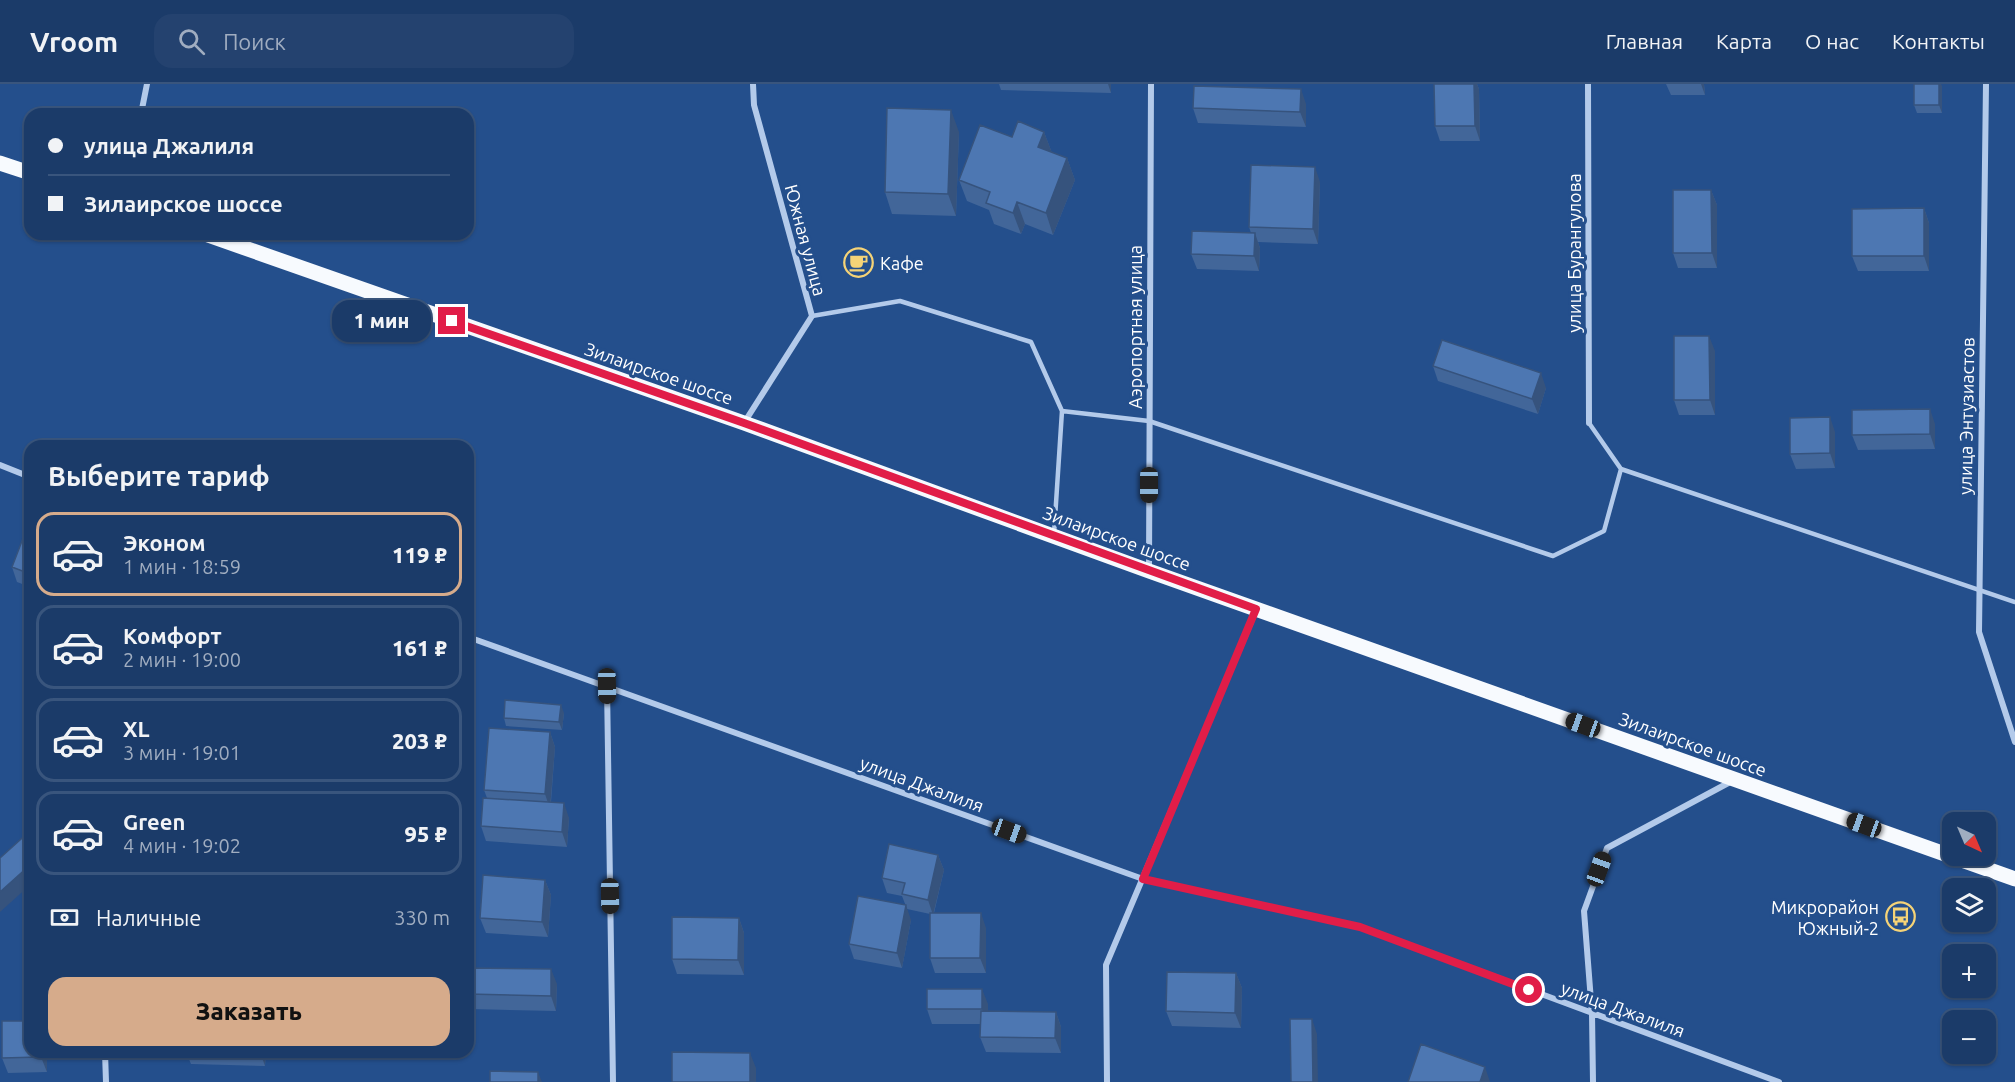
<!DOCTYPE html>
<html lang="ru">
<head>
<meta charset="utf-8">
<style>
  :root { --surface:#1b3b69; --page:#24426f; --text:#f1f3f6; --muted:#a0adc0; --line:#39557d; --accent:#d6ab8b }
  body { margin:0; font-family:Ubuntu,sans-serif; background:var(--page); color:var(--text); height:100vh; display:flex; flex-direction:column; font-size:22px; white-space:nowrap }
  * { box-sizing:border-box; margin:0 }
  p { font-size:20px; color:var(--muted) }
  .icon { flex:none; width:33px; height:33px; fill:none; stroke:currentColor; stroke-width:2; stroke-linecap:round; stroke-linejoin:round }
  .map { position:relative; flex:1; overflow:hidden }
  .drawer { position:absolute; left:24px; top:356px; width:450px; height:618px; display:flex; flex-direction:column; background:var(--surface); border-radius:18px; box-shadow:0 2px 4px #0004,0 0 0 2px var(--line) }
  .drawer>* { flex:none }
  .guide { position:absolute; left:24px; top:24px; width:450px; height:132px; border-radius:18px; box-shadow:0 2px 4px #0004,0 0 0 2px var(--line); display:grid; align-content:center; height:132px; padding:0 24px; background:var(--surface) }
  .needle { width:39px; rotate:136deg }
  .buttons { position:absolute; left:1942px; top:728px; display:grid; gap:12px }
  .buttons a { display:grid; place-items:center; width:54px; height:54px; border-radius:12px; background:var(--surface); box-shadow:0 2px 4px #0004,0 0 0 2px var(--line); font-size:30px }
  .end { position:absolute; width:27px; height:27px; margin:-14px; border:8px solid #e11d48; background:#fff; box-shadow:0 0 0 3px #fff }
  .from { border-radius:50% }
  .bubble { position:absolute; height:42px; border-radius:18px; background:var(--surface); box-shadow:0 2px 4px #0004,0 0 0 2px var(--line); font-size:20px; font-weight:800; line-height:42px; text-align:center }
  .car { position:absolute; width:18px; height:36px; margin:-18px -9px; border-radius:8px; box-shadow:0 0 4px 2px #0007; background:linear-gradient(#222 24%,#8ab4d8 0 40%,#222 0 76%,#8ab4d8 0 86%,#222 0) }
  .guide b { display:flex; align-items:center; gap:21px; height:57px; font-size:22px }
  .guide b+b { border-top:2px solid var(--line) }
  .guide i { width:15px; height:15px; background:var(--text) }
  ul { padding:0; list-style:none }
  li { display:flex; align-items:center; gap:18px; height:84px; margin:0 12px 9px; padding:0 12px; border:3px solid var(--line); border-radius:18px }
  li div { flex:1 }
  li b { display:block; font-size:22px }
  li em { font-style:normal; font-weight:800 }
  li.on { border-color:var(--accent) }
  li>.icon { width:54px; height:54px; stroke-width:1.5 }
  h2 { padding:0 24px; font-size:27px; line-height:72px }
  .pay { display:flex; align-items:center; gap:15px; height:66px; padding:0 24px; font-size:22px }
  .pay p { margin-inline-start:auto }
  .primary-button { display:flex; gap:12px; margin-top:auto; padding:12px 24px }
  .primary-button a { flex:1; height:69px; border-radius:18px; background:var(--accent); color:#111; font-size:24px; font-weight:800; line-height:69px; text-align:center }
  header { display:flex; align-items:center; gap:36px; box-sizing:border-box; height:84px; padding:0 30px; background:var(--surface); border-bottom:2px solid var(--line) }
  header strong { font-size:28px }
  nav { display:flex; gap:33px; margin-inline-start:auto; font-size:21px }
  .search { width:420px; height:54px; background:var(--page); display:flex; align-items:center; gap:15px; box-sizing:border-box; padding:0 21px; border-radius:18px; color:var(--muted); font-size:22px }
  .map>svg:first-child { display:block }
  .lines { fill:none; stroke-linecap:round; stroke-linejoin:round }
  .lane { stroke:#b3caea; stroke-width:4.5 }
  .street { stroke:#b3caea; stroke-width:6 }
  .primary { stroke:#f7fafe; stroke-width:15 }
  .wall { fill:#426699 }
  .shaded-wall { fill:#36537d }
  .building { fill:#4d77b2; stroke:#36537d; stroke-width:1.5 }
  .route { stroke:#e11d48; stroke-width:8 }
  .labels { text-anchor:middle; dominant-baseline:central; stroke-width:6; stroke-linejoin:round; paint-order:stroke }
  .street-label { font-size:18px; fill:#fff; stroke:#244f8c }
  .poi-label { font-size:18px; fill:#fff; stroke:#244f8c; text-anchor:start }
</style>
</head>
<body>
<header>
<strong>Vroom</strong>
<div class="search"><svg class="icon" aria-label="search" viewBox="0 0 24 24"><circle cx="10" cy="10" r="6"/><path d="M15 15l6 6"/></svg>Поиск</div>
<nav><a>Главная</a><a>Карта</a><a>О нас</a><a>Контакты</a></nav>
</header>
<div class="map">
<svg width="2015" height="998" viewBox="0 0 2015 998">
  <rect width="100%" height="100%" fill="#244f8c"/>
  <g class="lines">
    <path class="lane" d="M812,232l88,-15 131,41 31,69 -8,123
      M1062,327l87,10 404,135 51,-25 17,-62
      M1589,339l32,46 394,133"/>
    <path class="street" d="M1588,0l1,339
      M1986,0l-7,548 36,110
      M141,30l6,-30
      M744,339l68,-107 -58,-211 -1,-21
      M0,381l30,12
      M1149,486l2,-486
      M468,553l675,242 217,48 419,155
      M607,602l6,396
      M105,968l1,30
      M1107,998l-1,-117 150,-355
      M1593,998l-1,-68 -8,-103 23,-63 125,-67"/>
    <path class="primary" d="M0,79l30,10
      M205,150l539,189 405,148 866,308"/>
  </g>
  <path class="wall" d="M999,0h112v9l-110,-3z
    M1434,0h43l2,5 1,52h-40l-5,-15z
    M1666,0h38l1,11h-34z
    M1942,2v27h-25l-3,-8z
    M1306,20v23l-108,-4 -5,-15z
    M959,48l-3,84 -64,-2 -7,-22z
    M1044,48l8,21 15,5 8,22 -22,55 -28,-11 -4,10 -27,-10 -5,-14 -22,-9 -8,-21z
    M1320,98l-2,62 -60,-2 2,6 -1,23 -62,-2 -6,-15 60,-21 -2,-6z
    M1711,106l6,15v63h-39l-5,-15z
    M1924,124l5,15v48h-71l-6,-15z
    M1715,267v64h-36l-5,-15z
    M1433,282l113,22 -8,26 -100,-33z
    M1935,340v25l-77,1 -6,-15z
    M1835,348v36l-39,1 -6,-15z
    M30,436v67l-13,-5 -5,-15z
    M564,629l-2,17 -56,-4 -2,-8z
    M550,648l5,15 -4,55 18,16 -2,29 -81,-6 -5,-15 6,-28 -3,-8z
    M938,771l6,15 -10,43 52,15v45h-51l-5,-15v-44l-23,-5 -5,-13 -15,-3 -5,-15z
    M545,796l6,15 -3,42 -62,-4 -6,-15z
    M739,834l5,15v42l-67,-1 -5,-15z
    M911,836l-9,48 -48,-9 -5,-15z
    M468,884l89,16 -1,27 -86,-2 -2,-5z
    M1236,889l6,15 -1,40 -69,-2 -6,-15z
    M988,920v8h68l5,15v26l-75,-1 -6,-15v-13h-48l-5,-15z
    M47,968v20l-39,1 -6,-15z
    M186,968h80l-1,14 -74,-2z"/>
  <path class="shaded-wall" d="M1108,0h3v9z
    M1474,0h3l2,5 1,52 -5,-15z
    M1701,0h3l1,11z
    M1939,0h2l1,2v27l-3,-8z
    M1301,5l5,15v23l-6,-15z
    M951,26l8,22 -3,84 -8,-22z
    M1044,48l8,21 -14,-6z
    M1067,74l8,22 -22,55 -7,-22z
    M1315,83l5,15 -2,62 -5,-15z
    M1711,106l6,15v63l-5,-15z
    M1017,118l8,22 -4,10 -8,-21z
    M1924,124l5,15v48l-5,-15z
    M1255,149l5,15 -1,23 -5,-15z
    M1709,252l6,15v64l-5,-15z
    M1541,289l5,15 -8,26 -6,-15z
    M1930,325l5,15v25l-5,-15z
    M1830,333l5,15v36l-5,-15z
    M561,621l3,8 -2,17 -3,-8z
    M550,648l5,15 -5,62 -5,-15z
    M564,719l5,15 -2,29 -5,-15z
    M938,771l6,15 -11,45 -5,-15z
    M30,781v20l-30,27v-20z
    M545,796l6,15 -3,42 -6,-15z
    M906,821l5,15 -9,48 -5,-15z
    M981,829l5,15v45l-6,-15z
    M739,834l5,15v42l-6,-15z
    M551,885l6,15 -1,27 -5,-15z
    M1236,889l6,15 -1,40 -6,-15z
    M982,905l6,15v20l-6,-15z
    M1056,928l5,15v26l-6,-15z
    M1312,935l5,15 1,48h-5z
    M41,968h6v20l-6,-15z
    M260,968h6l-1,14z
    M750,969l6,15v14h-6z
    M1485,983l5,15h-10z
    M538,988l4,10h-4z"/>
  <path class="building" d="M1434,0h40l1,42h-40z
    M1914,0h25v21h-25z
    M1194,2l107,3 -1,23 -107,-4z
    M887,24l64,2 -3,84 -63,-2z
    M1018,37l26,11 -6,15 29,11 -21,55 -29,-11 -4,11 -27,-10 4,-11 -31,-12 21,-55 32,12z
    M1251,81l64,2 -2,62 -64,-2z
    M1673,106h38l1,63h-39z
    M1924,124v48h-72v-47z
    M1192,147l63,2 -1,23 -63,-2z
    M1674,252h35l1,64h-36z
    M1442,256l99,33 -9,26 -99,-33z
    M1930,325v25l-78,1v-25z
    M1830,333v36l-40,1v-36z
    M30,436v54l-18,-7z
    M505,616l56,5 -2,17 -55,-4z
    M489,644l61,4 -5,62 -61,-4z
    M483,714l81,5 -2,29 -81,-6z
    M30,747v34l-30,27v-34z
    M889,760l49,11 -10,45 -26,-6 3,-11 -23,-5z
    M483,791l62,5 -3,42 -62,-4z
    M858,812l48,9 -9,48 -48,-9z
    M930,829h51l-1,45h-50z
    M672,833l67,1 -1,42 -66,-1z
    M468,884l83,1v27l-83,-2z
    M1167,888l69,1 -1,40 -69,-2z
    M927,905h55v20h-55z
    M981,927l75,1 -1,26 -75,-1z
    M1290,935h22l1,63h-22z
    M2,937h28v31h11v5l-39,1z
    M1421,960l64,23 -5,15h-72z
    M672,968l78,1v29h-78z
    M490,987l48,1v10h-48z"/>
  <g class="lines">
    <path class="route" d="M452,237l292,102 512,186 -113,270 217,48 169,63"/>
  </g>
  <defs>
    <symbol id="cafe-ring" viewBox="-11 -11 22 22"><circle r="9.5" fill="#244f8c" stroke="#f5d377" stroke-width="1.5"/><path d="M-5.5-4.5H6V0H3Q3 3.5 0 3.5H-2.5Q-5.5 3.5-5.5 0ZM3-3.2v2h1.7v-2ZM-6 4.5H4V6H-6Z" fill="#f5d377"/></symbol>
    <symbol id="bus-ring" viewBox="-11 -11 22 22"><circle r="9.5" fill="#244f8c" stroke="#f5d377" stroke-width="1.5"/><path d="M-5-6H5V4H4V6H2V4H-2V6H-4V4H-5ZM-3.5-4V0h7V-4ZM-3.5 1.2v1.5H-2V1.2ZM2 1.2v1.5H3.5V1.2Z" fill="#f5d377"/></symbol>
  </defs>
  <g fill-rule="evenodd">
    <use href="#cafe-ring" x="842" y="162" width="33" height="33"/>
    <use href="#bus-ring" x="1884" y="816" width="33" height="33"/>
  </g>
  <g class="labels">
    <g class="street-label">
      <text transform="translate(806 156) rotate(75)">Южная улица</text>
      <text transform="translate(1574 169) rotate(-90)">улица Бурангулова</text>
      <text transform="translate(1135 243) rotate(-90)">Аэропортная улица</text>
      <text transform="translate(659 289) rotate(19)">Зилаирское шоссе</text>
      <text transform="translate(1966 332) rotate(-89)">улица Энтузиастов</text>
      <text transform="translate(1117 454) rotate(20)">Зилаирское шоссе</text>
      <text transform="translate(1693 660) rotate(20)">Зилаирское шоссе</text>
      <text transform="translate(922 700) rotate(20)">улица Джалиля</text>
      <text transform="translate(1623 925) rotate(20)">улица Джалиля</text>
    </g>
    <g class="poi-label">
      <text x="880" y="179">Кафе</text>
      <text x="1879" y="823" text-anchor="end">Микрорайон<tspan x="1879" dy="21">Южный-2</tspan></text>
    </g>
  </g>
</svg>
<div class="buttons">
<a><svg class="needle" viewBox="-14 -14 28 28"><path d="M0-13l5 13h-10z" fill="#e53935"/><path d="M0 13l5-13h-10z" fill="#a0adc0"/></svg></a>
<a><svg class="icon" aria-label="layers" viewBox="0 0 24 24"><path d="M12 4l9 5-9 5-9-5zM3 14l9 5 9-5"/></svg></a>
<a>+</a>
<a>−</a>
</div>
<i class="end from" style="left:1529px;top:906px"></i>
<i class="end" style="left:452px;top:237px"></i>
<div class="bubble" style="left:332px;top:216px;width:99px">1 мин</div>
<i class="car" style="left:1149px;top:401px;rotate:180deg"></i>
<i class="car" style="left:607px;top:602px;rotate:179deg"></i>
<i class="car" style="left:1583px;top:641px;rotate:290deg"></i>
<i class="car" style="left:1864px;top:741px;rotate:290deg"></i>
<i class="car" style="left:1009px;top:747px;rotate:110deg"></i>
<i class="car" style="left:1599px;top:785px;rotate:20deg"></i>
<i class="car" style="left:610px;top:812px;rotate:179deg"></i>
<div class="guide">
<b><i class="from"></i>улица Джалиля</b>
<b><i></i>Зилаирское шоссе</b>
</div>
<section class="drawer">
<h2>Выберите тариф</h2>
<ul>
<li class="on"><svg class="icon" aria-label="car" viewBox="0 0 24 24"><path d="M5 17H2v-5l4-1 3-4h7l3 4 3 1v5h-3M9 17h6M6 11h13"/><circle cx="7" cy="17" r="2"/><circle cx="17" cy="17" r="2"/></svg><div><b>Эконом</b><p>1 мин · 18:59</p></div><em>119 ₽</em></li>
<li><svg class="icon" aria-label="car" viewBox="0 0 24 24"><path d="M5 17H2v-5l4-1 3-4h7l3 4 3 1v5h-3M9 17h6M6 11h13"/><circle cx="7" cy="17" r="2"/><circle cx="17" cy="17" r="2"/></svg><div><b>Комфорт</b><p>2 мин · 19:00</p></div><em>161 ₽</em></li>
<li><svg class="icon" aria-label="car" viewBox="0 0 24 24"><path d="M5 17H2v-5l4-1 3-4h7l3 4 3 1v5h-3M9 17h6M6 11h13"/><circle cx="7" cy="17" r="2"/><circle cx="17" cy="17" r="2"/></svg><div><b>XL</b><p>3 мин · 19:01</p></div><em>203 ₽</em></li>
<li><svg class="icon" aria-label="car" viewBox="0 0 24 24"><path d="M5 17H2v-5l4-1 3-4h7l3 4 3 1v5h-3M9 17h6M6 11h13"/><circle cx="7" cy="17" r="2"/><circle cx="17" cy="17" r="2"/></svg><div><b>Green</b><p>4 мин · 19:02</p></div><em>95 ₽</em></li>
</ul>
<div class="pay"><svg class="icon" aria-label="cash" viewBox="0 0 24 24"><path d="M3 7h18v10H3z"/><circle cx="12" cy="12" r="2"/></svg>Наличные<p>330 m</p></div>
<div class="primary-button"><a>Заказать</a></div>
</section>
</div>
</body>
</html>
